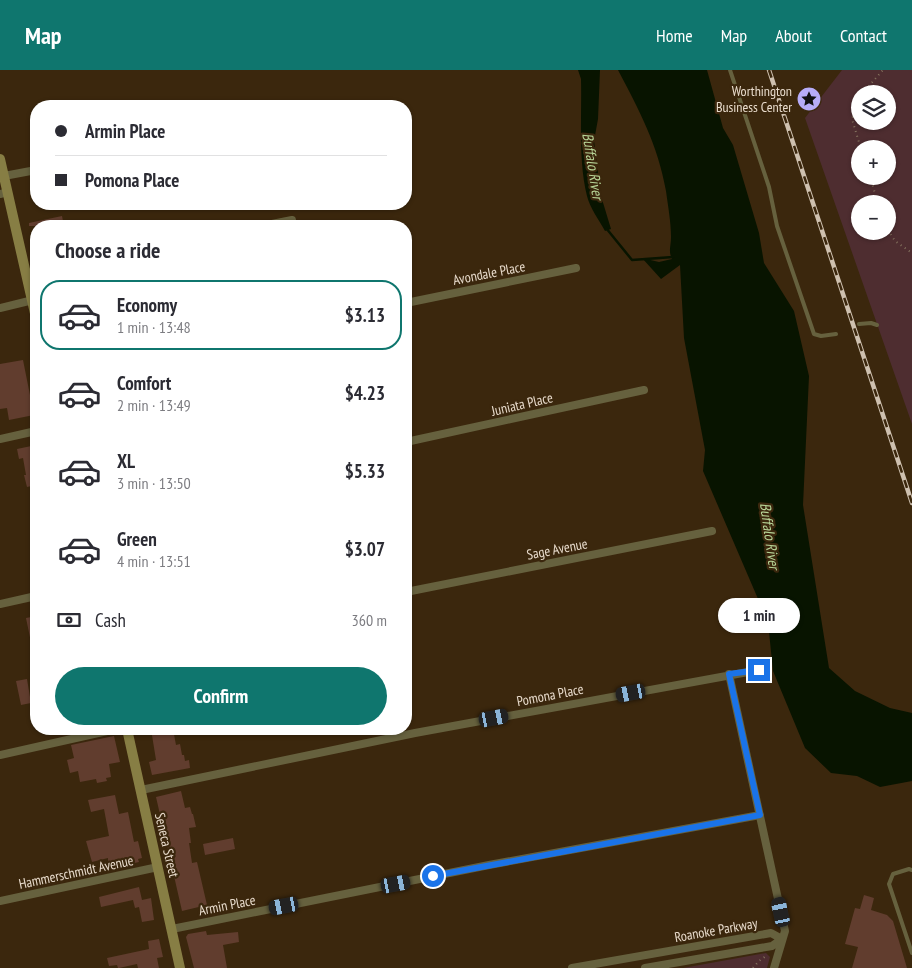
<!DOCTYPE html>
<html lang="en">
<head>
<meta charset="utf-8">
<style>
  :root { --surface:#fff; --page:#f7f7f7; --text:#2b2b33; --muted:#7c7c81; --line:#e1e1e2; --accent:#0f766e }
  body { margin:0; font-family:"PT Sans Narrow",sans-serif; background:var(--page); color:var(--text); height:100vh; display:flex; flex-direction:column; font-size:19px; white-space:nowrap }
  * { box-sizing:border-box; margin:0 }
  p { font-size:16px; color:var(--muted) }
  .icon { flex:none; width:28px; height:28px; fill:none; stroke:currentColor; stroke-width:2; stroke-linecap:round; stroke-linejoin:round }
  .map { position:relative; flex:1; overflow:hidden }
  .drawer { position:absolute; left:30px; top:150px; width:382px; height:515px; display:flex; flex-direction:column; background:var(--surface); border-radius:20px; box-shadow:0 1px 4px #0004 }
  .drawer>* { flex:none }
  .guide { position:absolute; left:30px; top:30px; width:382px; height:110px; border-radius:20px; box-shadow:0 1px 4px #0004; display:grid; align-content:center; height:110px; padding:0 25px; background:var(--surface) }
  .controls { position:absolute; left:851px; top:15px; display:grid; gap:10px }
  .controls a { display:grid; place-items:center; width:45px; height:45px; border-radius:50%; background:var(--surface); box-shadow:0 1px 4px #0004; font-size:25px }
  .end { position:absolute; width:22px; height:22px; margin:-11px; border:6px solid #1a73e8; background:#fff; box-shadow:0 0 0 2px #fff }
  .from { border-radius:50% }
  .bubble { position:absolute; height:35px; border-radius:18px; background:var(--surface); box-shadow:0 1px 4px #0004; font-size:16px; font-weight:700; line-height:35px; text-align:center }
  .car { position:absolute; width:15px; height:30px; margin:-15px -8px; border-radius:6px; box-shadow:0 0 4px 1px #0007; background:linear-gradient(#222 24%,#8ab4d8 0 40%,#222 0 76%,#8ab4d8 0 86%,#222 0) }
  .guide b { display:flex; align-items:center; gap:18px; height:48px; font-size:19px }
  .guide b+b { border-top:1px solid var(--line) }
  .guide i { width:12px; height:12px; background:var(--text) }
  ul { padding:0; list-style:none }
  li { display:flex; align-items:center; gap:15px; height:70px; margin:0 10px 8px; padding:0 15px; border:2px solid transparent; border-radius:20px }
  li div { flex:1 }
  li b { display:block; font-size:19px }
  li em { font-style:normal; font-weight:700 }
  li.selected { border-color:var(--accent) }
  li>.icon { width:45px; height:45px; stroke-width:1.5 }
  h2 { padding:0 25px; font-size:22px; line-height:60px }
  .pay { display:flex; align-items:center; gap:12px; height:55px; padding:0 25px; font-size:19px }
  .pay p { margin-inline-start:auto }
  .button { display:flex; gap:10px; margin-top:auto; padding:10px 25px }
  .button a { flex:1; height:58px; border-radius:30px; background:var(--accent); color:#fff; font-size:20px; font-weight:700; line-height:58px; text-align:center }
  header { display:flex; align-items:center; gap:30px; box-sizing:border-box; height:70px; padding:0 25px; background:var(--accent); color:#fff }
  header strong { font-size:24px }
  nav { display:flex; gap:28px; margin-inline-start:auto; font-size:18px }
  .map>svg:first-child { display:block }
  .green { fill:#4e2d30; fill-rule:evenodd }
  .water { fill:#081400 }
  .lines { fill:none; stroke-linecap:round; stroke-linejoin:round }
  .stream { stroke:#081400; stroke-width:2.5 }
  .building { fill:#613d2e }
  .path { stroke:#85745f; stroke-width:2; stroke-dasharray:1 4; stroke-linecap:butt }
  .service { stroke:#66613e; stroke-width:4 }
  .minor { stroke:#66613e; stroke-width:8 }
  .secondary { stroke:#877e44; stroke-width:10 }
  .rail-casing { stroke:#cec0af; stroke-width:4.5 }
  .rail { stroke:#3b270d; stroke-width:2.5; stroke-dasharray:8; stroke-linecap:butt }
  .route { stroke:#1a73e8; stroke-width:6 }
  .labels { text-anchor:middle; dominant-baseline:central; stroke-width:4.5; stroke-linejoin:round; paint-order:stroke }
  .poi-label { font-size:14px; fill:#e9dccd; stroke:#3b270d; text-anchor:end }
  .street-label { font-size:14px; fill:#e9dccd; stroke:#3b270d }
  .water-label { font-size:15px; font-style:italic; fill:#b7d497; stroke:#3b270d }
</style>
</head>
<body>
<header>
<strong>Map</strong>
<nav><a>Home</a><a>Map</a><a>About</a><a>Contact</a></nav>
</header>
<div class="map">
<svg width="912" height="898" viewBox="0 0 912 898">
  <rect width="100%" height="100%" fill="#3b270d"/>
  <path class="green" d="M842,0h70v354l-107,-306zM860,24h28v27h-28zM860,79h28v27h-28zM860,134h28v27h-28z
    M766,883l4,4 -3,11h-84z"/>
  <path class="water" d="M578,0h22l-2,49 -4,22 7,55 10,33 -6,2c-6,-11 -15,-23 -18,-35 -9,-36 -5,-80 -6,-117z
    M618,0h89l16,58 10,17 26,88 5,30 30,48 15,65 -6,129 26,163 26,23 35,17 22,5v68l-32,6 -23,-11 -26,-3 -26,-25 -32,-77 -5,-49 -65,-151 2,-21 -21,-112 -4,-73 -19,14 -19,-21 17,4 13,-3c-4,-9 -1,-12 -1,-22 0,-15 -3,-31 -5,-46 -8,-46 -27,-81 -48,-121z"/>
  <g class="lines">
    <path class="stream" d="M606,158l26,32 41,-3"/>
  </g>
  <path class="building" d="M62,146l2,10h-35v-3z
    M23,290l11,55 -25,5 -2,-12 -7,1v-45z
    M36,375v40l-9,2 -3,-12h2l-3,-17 -4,1 -2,-10z
    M36,546v35l-3,1 -7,-34z
    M27,609l4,24 -10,2 -5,-24z
    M151,659h22l3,16 4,-1 2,11h2l1,6 4,-1 1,8 -38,7 -3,-13 7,-2z
    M114,666l6,26 -11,2 2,13 -5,1 1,3 -10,2 -1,-4 -16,3 -2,-11 -8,2 -3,-13 7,-2 -3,-13z
    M181,721l4,17 5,-1 2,7h1l3,13 -7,1 2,15h-2l3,20 5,-1 10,43 -25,6 -26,-114z
    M115,725l4,19 9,-2 6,30 4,-1 4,17 -4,1 1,3 -23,5 -6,-6h-2v-3l-16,4 -6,-21 23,-5 -5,-27 -13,3 -3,-12z
    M233,768l2,11 -30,6 -2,-11z
    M139,817l3,13 9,-2 3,22 -12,2 -3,-15 -4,1 -2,-8 -32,7 -2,-10z
    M864,825l10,3 -3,12 16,5 6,6 14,47h-55l6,-21 -13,-3 10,-36 5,1z
    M206,861l1,4 31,-3 1,10 -16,3 4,23h-33l-8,-31 2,-3z
    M159,869l4,18 -6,1 2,10h-21l-1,-4 -18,4h-1l-1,-3 -8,1 -2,-8 42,-9 -1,-8z"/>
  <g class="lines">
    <path class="path" d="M862,24l21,-24
      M860,28l-8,21 9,30
      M870,106l8,28
      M888,160l7,11 17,12
      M753,898l6,-7 7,-5"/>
    <path class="service" d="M730,0l39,117 8,39 37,108 7,2 15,-2
      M859,254l12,-1 6,2
      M912,800l-3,-1 -16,5 -4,10 23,69"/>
    <path class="minor" d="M4,106l32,-6
      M0,124l8,-2
      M262,156l30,-6
      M26,205l10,-2
      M406,233l170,-35
      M0,238l33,-8
      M0,369l36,-8
      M406,372l238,-52
      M406,522l306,-61
      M0,534l36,-8
      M729,604l56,257 -11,37
      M0,685l116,-26
      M141,720l274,-57 344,-63
      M0,831l158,-34
      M172,859l317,-64 271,-50
      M572,898l199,-35 11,6
      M645,898l127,-22 10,-7"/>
    <path class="secondary" d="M0,89l36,159
      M127,659l53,239"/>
    <defs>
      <path id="rail" d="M769,0l143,433"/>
    </defs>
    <use href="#rail" class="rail-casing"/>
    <use href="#rail" class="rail"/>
  </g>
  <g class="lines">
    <path class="route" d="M433,806l327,-61 -31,-141 30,-4"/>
  </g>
  <defs>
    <symbol id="sight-disc" viewBox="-11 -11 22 22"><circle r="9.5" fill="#b6acf8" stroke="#3b270d"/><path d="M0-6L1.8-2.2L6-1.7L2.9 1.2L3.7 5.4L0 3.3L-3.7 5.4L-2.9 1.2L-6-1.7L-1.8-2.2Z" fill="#111"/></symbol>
  </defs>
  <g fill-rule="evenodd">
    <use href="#sight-disc" x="795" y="15" width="28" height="28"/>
  </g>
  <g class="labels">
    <g class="poi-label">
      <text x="792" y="21">Worthington<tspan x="792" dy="16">Business Center</tspan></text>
    </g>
    <g class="street-label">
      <text transform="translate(489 203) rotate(-11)">Avondale Place</text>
      <text transform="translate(522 334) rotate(-13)">Juniata Place</text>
      <text transform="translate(557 479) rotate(-11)">Sage Avenue</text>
      <text transform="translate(550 625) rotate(-11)">Pomona Place</text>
      <text transform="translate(167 775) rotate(77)">Seneca Street</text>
      <text transform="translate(76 802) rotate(-12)">Hammerschmidt Avenue</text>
      <text transform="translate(227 835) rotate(-11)">Armin Place</text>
      <text transform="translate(716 860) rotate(-10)">Roanoke Parkway</text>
    </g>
    <g class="water-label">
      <text transform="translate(593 96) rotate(81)">Buffalo River</text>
      <text transform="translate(770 466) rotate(82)">Buffalo River</text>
    </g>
  </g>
</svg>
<div class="controls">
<a><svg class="icon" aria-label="layers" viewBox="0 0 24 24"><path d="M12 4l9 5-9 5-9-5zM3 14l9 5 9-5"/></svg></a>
<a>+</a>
<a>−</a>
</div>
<i class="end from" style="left:433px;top:806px"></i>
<i class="end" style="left:759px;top:600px"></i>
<div class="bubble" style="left:718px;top:528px;width:82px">1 min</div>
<i class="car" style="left:631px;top:623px;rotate:259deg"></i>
<i class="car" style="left:494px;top:648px;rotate:79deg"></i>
<i class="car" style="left:396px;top:814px;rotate:79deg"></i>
<i class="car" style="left:284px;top:836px;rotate:259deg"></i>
<i class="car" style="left:781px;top:842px;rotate:348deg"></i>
<div class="guide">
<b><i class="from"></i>Armin Place</b>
<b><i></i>Pomona Place</b>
</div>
<section class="drawer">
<h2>Choose a ride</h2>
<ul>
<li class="selected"><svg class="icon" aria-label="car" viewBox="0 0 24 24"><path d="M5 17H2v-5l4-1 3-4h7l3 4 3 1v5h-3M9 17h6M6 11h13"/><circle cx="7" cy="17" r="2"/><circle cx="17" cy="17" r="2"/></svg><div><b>Economy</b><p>1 min · 13:48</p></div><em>$3.13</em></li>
<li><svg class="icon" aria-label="car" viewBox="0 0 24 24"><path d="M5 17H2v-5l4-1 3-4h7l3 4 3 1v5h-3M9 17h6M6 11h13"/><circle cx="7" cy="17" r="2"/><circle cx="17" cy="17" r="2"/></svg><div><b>Comfort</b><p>2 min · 13:49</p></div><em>$4.23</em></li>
<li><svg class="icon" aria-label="car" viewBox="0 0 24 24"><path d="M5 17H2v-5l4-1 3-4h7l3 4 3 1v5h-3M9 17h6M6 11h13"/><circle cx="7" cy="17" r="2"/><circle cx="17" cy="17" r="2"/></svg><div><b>XL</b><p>3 min · 13:50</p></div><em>$5.33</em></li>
<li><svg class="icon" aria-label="car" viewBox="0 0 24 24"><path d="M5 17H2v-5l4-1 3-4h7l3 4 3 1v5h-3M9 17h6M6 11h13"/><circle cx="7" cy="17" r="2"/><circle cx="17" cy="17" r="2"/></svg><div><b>Green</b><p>4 min · 13:51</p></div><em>$3.07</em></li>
</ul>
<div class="pay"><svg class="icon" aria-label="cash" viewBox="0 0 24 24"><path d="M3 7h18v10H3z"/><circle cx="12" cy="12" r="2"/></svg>Cash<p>360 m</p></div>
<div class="button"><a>Confirm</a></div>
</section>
</div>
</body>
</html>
